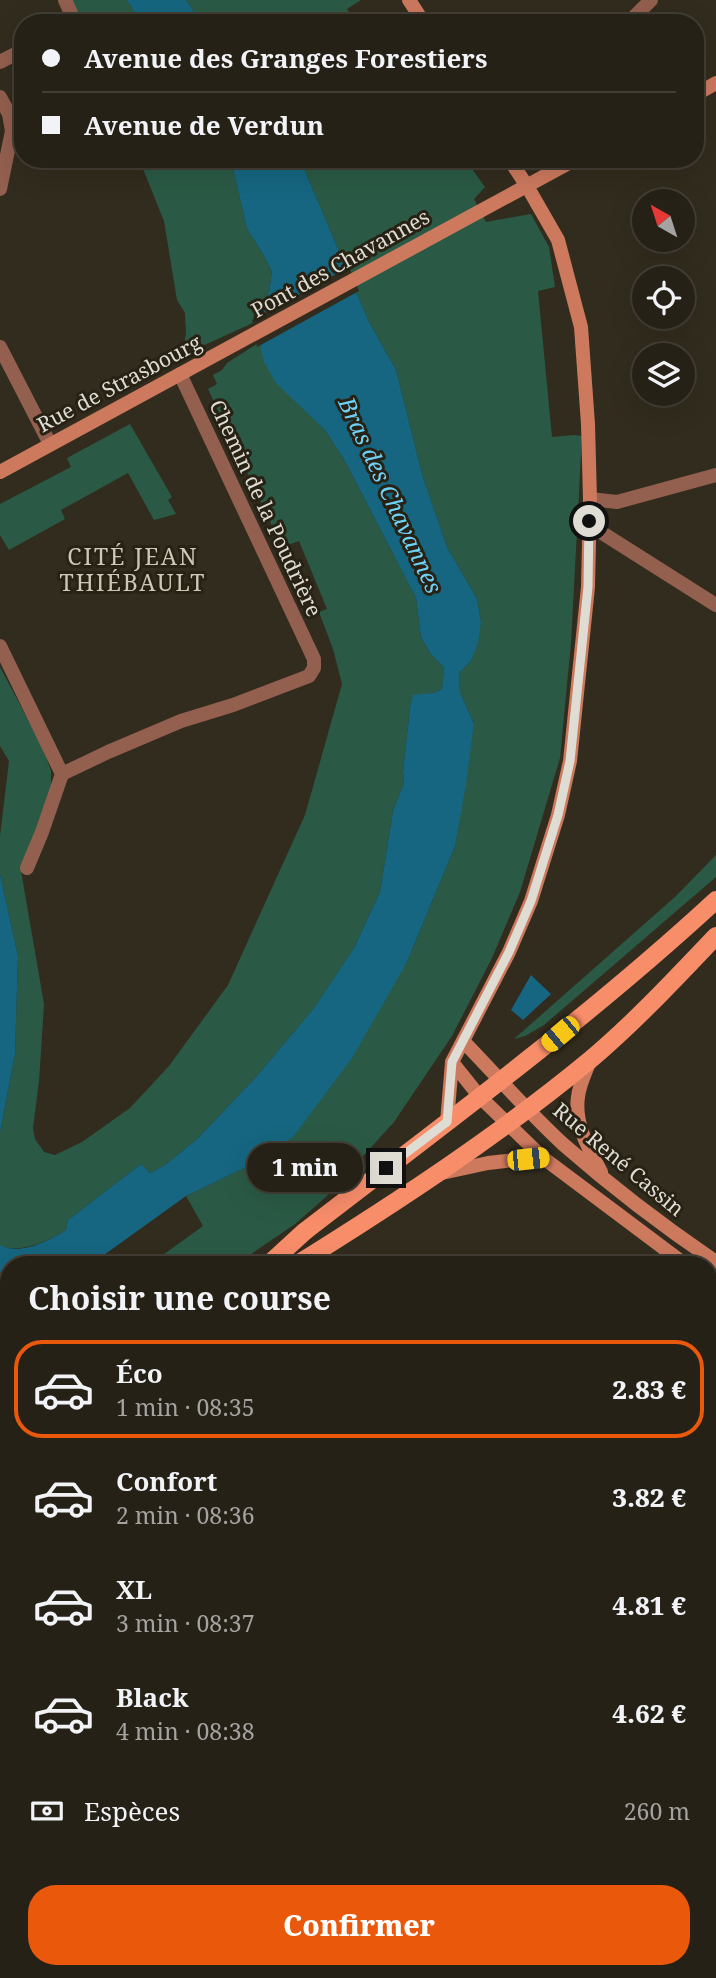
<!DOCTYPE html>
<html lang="fr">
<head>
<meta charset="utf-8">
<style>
  :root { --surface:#262116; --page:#322e23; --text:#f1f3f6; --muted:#a4a3a1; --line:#423e35; --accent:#ea580c }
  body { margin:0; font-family:"Noto Serif",serif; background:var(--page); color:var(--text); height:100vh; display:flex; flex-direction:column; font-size:26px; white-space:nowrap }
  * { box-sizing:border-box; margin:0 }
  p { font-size:23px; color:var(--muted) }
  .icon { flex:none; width:38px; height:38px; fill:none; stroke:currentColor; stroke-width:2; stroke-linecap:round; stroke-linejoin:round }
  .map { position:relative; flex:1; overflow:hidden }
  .panel { position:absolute; left:0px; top:1256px; width:718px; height:723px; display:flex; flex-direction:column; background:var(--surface); border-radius:28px 28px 0 0; box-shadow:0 7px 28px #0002,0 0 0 2px var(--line) }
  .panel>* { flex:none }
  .banner { position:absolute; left:14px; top:14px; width:690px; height:154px; border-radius:28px; box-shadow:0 7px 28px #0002,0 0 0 2px var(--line); display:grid; align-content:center; height:154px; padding:0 28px; background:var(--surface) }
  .needle { width:46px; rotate:321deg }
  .fabs { position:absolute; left:632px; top:189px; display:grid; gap:14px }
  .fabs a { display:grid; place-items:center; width:63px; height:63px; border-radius:50%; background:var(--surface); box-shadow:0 7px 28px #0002,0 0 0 2px var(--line); font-size:35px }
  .end { position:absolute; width:32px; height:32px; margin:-16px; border:9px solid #dfdcd3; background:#111; box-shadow:0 0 0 4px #111 }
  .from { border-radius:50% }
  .bubble { position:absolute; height:49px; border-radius:24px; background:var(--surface); box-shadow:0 7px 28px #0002,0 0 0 2px var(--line); font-size:23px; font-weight:800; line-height:49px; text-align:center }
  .car { position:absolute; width:21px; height:42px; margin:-21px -10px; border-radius:9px; box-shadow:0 0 5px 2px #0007; background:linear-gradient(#f5c518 24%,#345 0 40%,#f5c518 0 76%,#345 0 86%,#f5c518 0) }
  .banner b { display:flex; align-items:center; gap:24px; height:66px; font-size:26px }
  .banner b+b { border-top:2px solid var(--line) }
  .banner i { width:18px; height:18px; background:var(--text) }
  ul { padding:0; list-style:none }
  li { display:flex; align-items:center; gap:21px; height:98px; margin:0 14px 10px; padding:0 14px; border:4px solid transparent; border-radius:28px }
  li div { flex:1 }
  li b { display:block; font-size:26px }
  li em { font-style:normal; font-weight:800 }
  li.selected { border-color:var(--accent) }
  li>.icon { width:63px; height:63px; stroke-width:1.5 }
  h2 { padding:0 28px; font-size:32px; line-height:84px }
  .pay { display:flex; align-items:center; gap:18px; height:77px; padding:0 28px; font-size:26px }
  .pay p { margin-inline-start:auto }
  .button { display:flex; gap:14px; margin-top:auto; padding:14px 28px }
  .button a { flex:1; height:80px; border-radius:28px; background:var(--accent); color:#fff; font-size:28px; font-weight:800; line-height:80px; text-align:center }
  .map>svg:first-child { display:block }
  .green { fill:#2a5a45 }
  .water { fill:#166681 }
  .pier { fill:#322c1e }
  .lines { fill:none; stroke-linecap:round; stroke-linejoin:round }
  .street { stroke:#935f4e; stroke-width:14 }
  .secondary { stroke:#cc795e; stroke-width:14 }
  .primary { stroke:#f88d6a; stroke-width:18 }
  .route { stroke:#dfdcd3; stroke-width:9 }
  .labels { text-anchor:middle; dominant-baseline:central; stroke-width:6; stroke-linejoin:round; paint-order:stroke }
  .street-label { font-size:21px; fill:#dfdcd3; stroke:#282215 }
  .water-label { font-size:23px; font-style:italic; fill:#6ed2f8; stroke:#282215 }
  .neighbourhood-label { font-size:23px; letter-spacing:2px; fill:#cec7b6; stroke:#282215 }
</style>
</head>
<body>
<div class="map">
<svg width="716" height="1978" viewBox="0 0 716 1978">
  <rect width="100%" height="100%" fill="#322c1e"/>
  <path class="green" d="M69,0h58l14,23h-61z
    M186,0h175l-14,9 9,14h-154z
    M139,159h92l16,70 16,25 9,18 -3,20 -14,30 -57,26 -5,-9 -9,5 2,-10 -1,-21 -8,-13 -13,-79z
    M300,159h165l20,28 -11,12 12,23 45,-8 18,33 6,40 -17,4 14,146 22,-2 8,1 -11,207 -11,115 -40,134 -28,66 -40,78 -58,86 -68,75 -31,27 -60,41h-86l54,-39 -17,-30 69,-33 152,-201 48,-116 19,-122 -14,-32 -1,-19 11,-11 11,-40 -4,-23 -30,-52 -25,-73 -26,-104 -27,-48z
    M260,342l43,66 22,22 20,31 71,137 5,39 9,16 14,15 -2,21c-10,6 -18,4 -29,7l-3,11 -7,65 1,11 -11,28 -13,81 -26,56 -40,60 -58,69 -59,62 -32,26 -15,8 -9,-9 -73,56 -2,10c-18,12 -42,22 -64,17l-2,-2v-112l15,-79 3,-98 -18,-82v-38l9,-75 -9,-15v-79l43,81 8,23v18l-30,82 23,133 -5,77 -6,47 2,11 9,13 11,3 27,-13 48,-34 39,-42 59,-81 77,-170 37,-131 -9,-35 -14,-37 8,-3 -28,-68 -17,6 -74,-158 9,-5 -4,-9 9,-5 5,-7z
    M130,424l42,73 -4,3 8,14 -22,6 -26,-47 -67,37 4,9 -56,31 -9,-15v-31l71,-37 -4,-9z
    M716,855v22l-172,148 -19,11 -11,3 162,-143z"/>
  <path class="water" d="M127,0h59l16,23h-61z
    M231,159h69l69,163 27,48 26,104 25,73 30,52 4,23 -3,21 -8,19 -11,11 1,19 14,32 -8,60 -11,62 -48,116 -55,96 -59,79 -38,26 -69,33 -96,69h-81v37l-9,5v-62c20,11 49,-4 66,-15l2,-10 73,-56 9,9 15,-8 32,-26 59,-62 58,-69 40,-60 26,-56 13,-81 11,-28 -1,-11 7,-65 3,-12c12,-2 19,0 29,-6l2,-21 -14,-15 -9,-16 -5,-39 -71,-137 -20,-31 -49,-47 -12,-21 -9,-40 14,-30 3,-20 -9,-18 -16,-25z
    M0,874l18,82 -3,98 -15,79z
    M531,975l20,19 -28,26 -12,-10z"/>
  <path class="pier" d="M349,267l10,24 -102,56 -5,-27z"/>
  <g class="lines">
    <path class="street" d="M65,0l10,22 -2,1
      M628,23l23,-23
      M0,62l23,-12
      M0,97l9,17 3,17 -12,58
      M0,347l50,97
      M590,499l27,3 99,-27
      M588,524l128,81
      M0,646l62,128 -20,58 -15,36
      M62,774l46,-22 73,-31 52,-16 76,-29 5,-8v-9l-134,-285"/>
    <path class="secondary" d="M409,0l15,23
      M695,95l21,-12
      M0,472l576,-313
      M463,1041c33,34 66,72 101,104 48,42 99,81 152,117
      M590,1060c-4,12 -11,25 -12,37 -4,27 11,52 23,75
      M452,1062l28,35 62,60 144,108
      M447,1122l5,-60 57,-110 22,-51 27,-86 12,-54 18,-174 2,-88 -2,-75 -7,-97 -23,-87 -31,-54 -18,-27
      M442,1173l46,-10 54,-6
      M709,1282l7,6"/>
    <path class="primary" d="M268,1265l36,-33c140,-108 282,-212 412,-332
      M296,1265c101,-63 202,-129 294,-205 45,-38 85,-81 126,-124
      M0,1457l9,-5"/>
  </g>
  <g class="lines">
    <path class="route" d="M386,1168l61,-46 5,-60 57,-110 22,-51 27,-86 12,-54 18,-174 1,-66"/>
  </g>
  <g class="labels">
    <g class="street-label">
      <text transform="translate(340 263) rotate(-29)">Pont des Chavannes</text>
      <text transform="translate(119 383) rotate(-28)">Rue de Strasbourg</text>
      <text transform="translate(266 508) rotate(65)">Chemin de la Poudrière</text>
      <text transform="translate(619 1159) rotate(40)">Rue René Cassin</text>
    </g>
    <g class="water-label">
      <text transform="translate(391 495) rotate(65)">Bras des Chavannes</text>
    </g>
    <g class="neighbourhood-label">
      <text x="133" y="556">CITÉ JEAN<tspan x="133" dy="26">THIÉBAULT</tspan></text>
    </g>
  </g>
</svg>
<div class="fabs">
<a><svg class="needle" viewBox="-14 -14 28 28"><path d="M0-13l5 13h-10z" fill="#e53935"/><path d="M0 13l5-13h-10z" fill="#a4a3a1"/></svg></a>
<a><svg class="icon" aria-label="locate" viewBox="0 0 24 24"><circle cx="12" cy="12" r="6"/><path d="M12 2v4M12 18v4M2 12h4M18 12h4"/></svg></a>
<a><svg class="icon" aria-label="layers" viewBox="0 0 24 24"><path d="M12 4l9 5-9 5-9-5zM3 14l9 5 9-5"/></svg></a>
</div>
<i class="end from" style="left:589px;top:521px"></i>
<i class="end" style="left:386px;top:1168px"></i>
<div class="bubble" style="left:247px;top:1143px;width:116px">1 min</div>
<i class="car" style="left:560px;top:1034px;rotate:230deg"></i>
<i class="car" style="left:528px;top:1159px;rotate:84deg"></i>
<div class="banner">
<b><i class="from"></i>Avenue des Granges Forestiers</b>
<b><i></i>Avenue de Verdun</b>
</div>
<section class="panel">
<h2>Choisir une course</h2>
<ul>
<li class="selected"><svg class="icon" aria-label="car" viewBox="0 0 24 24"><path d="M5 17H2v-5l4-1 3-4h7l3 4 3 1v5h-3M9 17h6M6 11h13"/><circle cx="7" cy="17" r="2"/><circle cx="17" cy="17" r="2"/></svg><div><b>Éco</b><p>1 min · 08:35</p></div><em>2.83 €</em></li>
<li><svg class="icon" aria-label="car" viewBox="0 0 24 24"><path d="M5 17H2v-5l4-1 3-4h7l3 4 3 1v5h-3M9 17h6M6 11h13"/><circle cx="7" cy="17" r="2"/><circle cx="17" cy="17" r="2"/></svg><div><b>Confort</b><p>2 min · 08:36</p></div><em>3.82 €</em></li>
<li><svg class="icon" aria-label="car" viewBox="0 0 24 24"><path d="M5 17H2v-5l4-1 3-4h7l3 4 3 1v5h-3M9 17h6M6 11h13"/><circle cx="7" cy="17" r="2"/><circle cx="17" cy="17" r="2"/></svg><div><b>XL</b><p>3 min · 08:37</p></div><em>4.81 €</em></li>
<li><svg class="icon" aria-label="car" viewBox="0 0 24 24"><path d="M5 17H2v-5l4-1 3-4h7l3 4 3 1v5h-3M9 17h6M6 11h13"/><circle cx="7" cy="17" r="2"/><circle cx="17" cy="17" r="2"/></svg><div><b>Black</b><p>4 min · 08:38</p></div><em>4.62 €</em></li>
</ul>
<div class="pay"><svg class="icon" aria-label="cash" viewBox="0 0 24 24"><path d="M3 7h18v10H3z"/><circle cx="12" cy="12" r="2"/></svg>Espèces<p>260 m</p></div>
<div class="button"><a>Confirmer</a></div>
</section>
</div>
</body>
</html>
